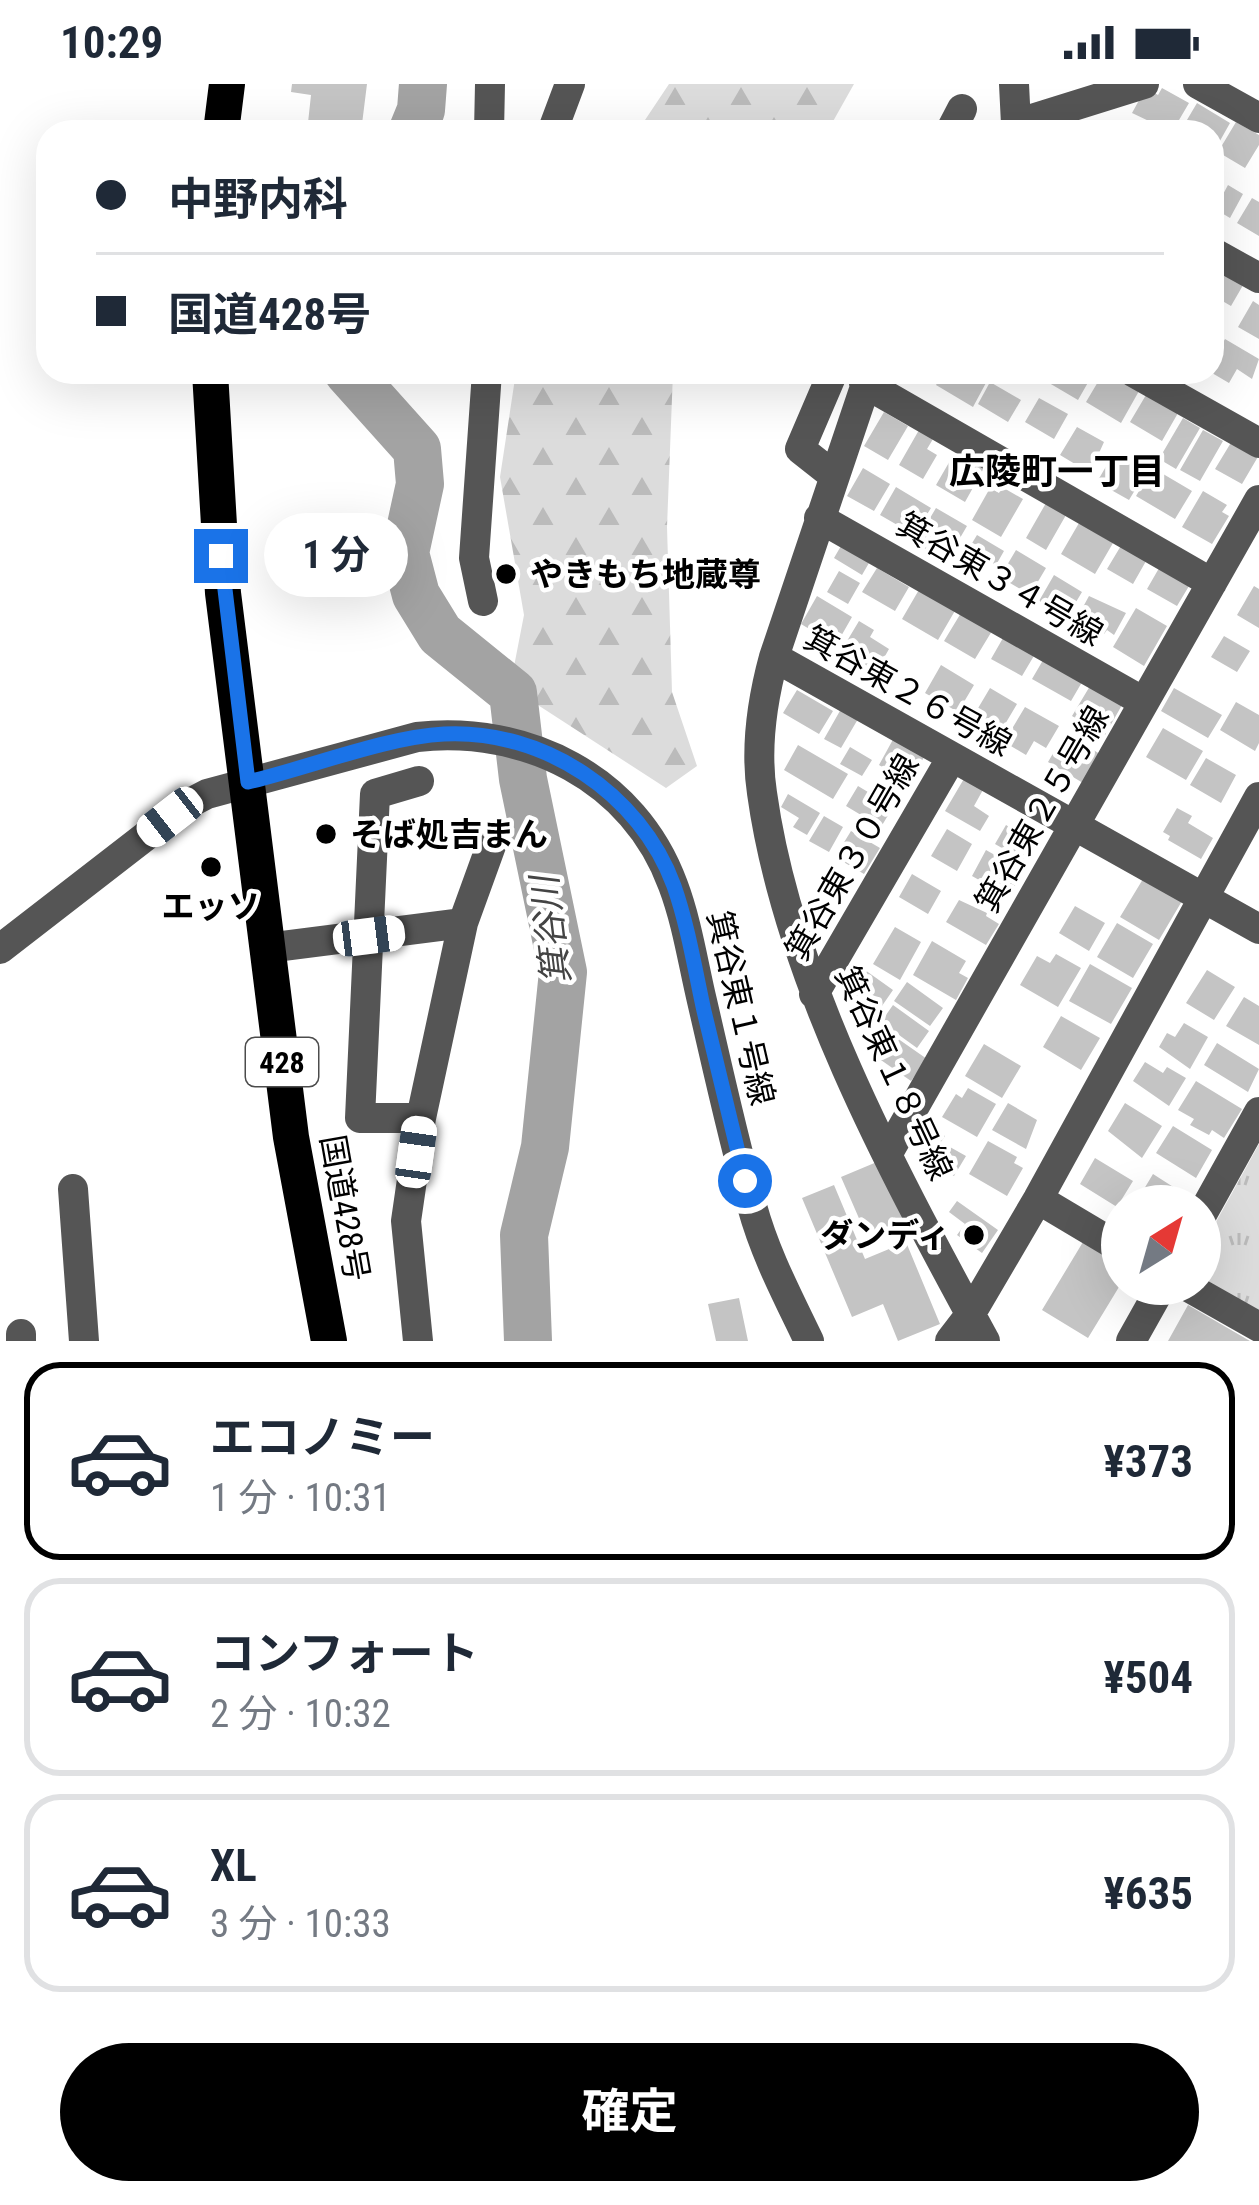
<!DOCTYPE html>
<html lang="ja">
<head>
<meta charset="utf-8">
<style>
  :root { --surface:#fff; --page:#f2f2f3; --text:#1f2937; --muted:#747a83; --line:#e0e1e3; --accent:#000 }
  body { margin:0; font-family:"Roboto Condensed","Noto Sans JP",sans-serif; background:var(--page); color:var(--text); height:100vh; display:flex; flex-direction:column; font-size:45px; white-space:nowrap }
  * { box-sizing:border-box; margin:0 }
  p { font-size:39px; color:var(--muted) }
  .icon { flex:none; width:66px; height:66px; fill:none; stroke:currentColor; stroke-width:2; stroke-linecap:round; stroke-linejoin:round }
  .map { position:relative; height:1257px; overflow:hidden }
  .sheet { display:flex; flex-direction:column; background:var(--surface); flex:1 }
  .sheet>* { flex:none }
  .guide { position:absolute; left:36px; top:36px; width:1188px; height:264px; border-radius:36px; box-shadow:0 12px 48px #0002; display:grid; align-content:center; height:264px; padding:0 60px; background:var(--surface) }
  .needle { width:78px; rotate:37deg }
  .controls { position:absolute; left:1101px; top:1101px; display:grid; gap:24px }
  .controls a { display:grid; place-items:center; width:120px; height:120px; border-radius:50%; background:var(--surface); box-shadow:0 12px 48px #0002; font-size:60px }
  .end { position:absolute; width:54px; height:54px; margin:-27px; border:15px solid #1a73e8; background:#fff; box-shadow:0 0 0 6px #fff }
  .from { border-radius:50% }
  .bubble { position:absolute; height:84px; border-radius:42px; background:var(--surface); box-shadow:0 12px 48px #0002; font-size:39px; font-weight:700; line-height:84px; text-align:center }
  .car { position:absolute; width:36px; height:72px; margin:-36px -18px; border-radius:15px; box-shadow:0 0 9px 3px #0007; background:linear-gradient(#fff 24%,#345 0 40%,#fff 0 76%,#345 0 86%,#fff 0) }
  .guide b { display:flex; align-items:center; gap:42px; height:114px; font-size:45px }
  .guide b+b { border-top:3px solid var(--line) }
  .guide i { width:30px; height:30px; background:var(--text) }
  ul { padding:21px 0 0; list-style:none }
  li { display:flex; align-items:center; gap:36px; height:198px; margin:0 24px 18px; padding:0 36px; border:6px solid var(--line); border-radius:36px }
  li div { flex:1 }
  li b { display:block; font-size:45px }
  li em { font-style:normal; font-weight:700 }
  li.on { border-color:var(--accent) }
  li>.icon { width:108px; height:108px; stroke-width:1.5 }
  .action { display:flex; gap:24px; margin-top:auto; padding:24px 60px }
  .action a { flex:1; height:138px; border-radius:72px; background:var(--accent); color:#fff; font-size:48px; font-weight:700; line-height:138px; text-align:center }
  .status { display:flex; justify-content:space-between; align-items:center; height:84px; padding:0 60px; background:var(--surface); direction:ltr }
  .status svg { height:33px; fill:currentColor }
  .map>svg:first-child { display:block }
  .forest { fill:url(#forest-firs) }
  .park { fill:url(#park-tufts) }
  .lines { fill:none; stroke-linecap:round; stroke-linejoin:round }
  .river { stroke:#a3a3a3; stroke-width:48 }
  .building { fill:#c4c4c4 }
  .minor { stroke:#555; stroke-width:30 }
  .highway { stroke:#000; stroke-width:36 }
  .route { stroke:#1a73e8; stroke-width:15 }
  .poi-dot { fill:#000; stroke:#fff; stroke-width:4.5 }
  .labels { text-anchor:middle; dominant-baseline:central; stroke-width:9; stroke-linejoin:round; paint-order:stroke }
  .shield { fill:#fff; stroke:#4c4c4c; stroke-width:3 }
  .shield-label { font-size:30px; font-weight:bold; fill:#000 }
  .poi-label { font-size:33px; font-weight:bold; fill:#000; stroke:#fff; text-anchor:start }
  .street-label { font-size:33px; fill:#000; stroke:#fff }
  .neighbourhood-label { font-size:36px; font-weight:bold; fill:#000; stroke:#fff }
  .water-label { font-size:36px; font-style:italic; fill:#444; stroke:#fff }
</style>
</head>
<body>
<div class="status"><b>10:29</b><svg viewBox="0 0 49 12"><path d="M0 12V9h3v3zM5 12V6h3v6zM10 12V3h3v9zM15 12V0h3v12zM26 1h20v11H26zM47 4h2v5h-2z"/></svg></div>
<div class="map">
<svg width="1259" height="1257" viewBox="0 0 1259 1257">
  <defs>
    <pattern id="forest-firs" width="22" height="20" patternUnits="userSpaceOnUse" patternTransform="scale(3)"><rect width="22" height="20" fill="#dcdcdc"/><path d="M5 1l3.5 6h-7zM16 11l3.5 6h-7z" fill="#bbb"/></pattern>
    <pattern id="park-tufts" width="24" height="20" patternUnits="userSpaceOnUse" patternTransform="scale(3)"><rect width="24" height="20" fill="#dcdcdc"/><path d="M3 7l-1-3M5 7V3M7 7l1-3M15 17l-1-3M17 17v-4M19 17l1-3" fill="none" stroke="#bbb"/></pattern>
  </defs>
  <rect width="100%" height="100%" fill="#fff"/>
  <path class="forest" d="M669,0h185l-27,48h-190z
    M516,288h157l-6,155 5,165 25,74 -31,22 -156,-101 14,-72 -24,-138z"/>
  <path class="park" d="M1259,1060v171l-59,-34v-30z"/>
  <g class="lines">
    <path class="river" d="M412,48l9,-22 2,-26
      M348,288l69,77 3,35 -15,69 11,42 24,39 73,59 10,86 40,193 -18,175 -21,88 4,106"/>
  </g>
  <path class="building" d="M292,0h75l-6,48h-54l4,-37 -20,-3z
    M1162,4l27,15 -17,29 -40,-19 11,-20 8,-2 7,4z
    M1197,19l33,20 -18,32v-23h-17l-11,-7z
    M1236,38l23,13v10l-14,23 -27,-16z
    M1228,101l15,9 -13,24 -15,-9z
    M1252,114l7,4v34l-22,-13z
    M1217,179l29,17 -15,26 -19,-11v-22z
    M1253,217l6,4v34l-21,-12z
    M1225,255l34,20 -7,20 -15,-10 -8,14 -17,-10v-11z
    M944,288h27l16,9 -14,26 -37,-22z
    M1048,288h41l-3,5 4,2 -12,21 -34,-20z
    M1102,291l13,8 3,-5 21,13 -18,32 -35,-21z
    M990,298l31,18 -13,22 -30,-18z
    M1146,311l32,18 -16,28 -32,-19z
    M1039,314l29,16 -14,25 -29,-17z
    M884,328l24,14 -20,34 -24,-14z
    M1183,334l17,10 -24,41 -17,-10z
    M1077,343l27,15 -14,31 -30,-18z
    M919,346l14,9 -6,10 10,6 -14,24 -24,-14z
    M1203,346l20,11 -23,40 -20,-11z
    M1235,352l24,19 -17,29 -27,-15z
    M1131,369l14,8 -6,11 5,3 -15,25 -32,-18 15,-26 13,8z
    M964,373l20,11 -19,34 -29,-17 15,-26 8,6z
    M863,384l27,16 -16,27 -27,-15z
    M1153,384l39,23 -17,28 -39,-23z
    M896,403l35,21 -12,19 -8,-5 -5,8 -26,-15z
    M1002,403l21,12 -22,38 -29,-17 18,-32 9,5z
    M1203,407l24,14 -5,7 7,4 -17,28 -30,-17z
    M1046,419l20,12 -20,35 -20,-12z
    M936,424l31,18 -21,36 -31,-19z
    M1079,439l34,20 -18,31 -34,-20z
    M977,451l27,16 -8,14 -9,-5 -5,9 -19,-11z
    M845,455l28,17 -11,19 -28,-17z
    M1125,455l25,15 -17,30 -26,-15z
    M1016,466l30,18 -16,27 -30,-18z
    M1162,479l30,18 -15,25 -30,-17z
    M877,484l32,19 -14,24 -33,-19z
    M839,487l21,12 -12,21 -21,-12z
    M1054,491l28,17 -15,25 -28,-16z
    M1254,502l5,3v39l-22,-13z
    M920,504l36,21 -18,31 -36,-21z
    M817,512l35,21 -16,28 -35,-21z
    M1089,512l37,17 -12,22 -7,-5 -3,4 -27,-16z
    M964,524l31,18 -20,33 -31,-18z
    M1136,524l31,18 -23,40 -31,-19z
    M859,537l15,9 -4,7 19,12 -13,23 -35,-21z
    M1007,547l31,18 -16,27 -31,-17z
    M1224,552l26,15 -13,21 -26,-15z
    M1046,571l39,22 -14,24 -39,-22z
    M941,581l33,20 -16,27 -33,-19z
    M1090,602l32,19 -17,30 -33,-19z
    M990,604l27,16 -16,27 -27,-16z
    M1174,604l48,27 -14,23 -47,-27z
    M797,606l36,21 -14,23 -36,-21z
    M1236,618l23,13v28l-4,8 -35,-21z
    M1025,623l34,19 -13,22 -12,-7 -8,14 -22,-13z
    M841,625l17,10 -17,29 -17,-9z
    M1163,644l40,23 -17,29 -40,-23z
    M1065,649l35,21 -17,29 -35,-21z
    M896,650l31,18 -18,31 -30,-18z
    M798,661l50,29 -15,25 -49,-29z
    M850,663l22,13 -10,16 -22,-12z
    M1206,674l30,17 -15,28 -31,-18z
    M965,693l19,11 -10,18 15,10 -9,15 -35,-20z
    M858,702l35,21 -12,20 -35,-21z
    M788,710l32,19 -13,22 -14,-8 6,-9 -18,-11z
    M1177,724l15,8 -4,7 25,15 -12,21 -33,-19 2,-4 -7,-4z
    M824,732l19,11 -14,25 -20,-11z
    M1006,741l27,17 -10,18 -28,-16z
    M947,745l25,15 -15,27 -26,-15z
    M851,747l29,17 -16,26 -29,-17z
    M986,766l37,21 -14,26 -37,-21z
    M912,790l29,17 -13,23 -29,-17z
    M1143,795l39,22 -23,39 -39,-23z
    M959,816l28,13 -1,3 13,8 -13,21 -40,-23z
    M1075,822l30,17 -16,28 -30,-18z
    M1117,839l36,21 -20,34 -36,-21z
    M895,843l26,15 -21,38 -27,-16z
    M932,857l34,20 -7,12 9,5 -12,22 -43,-25z
    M1056,870l25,14 -23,39 -38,-22 17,-29 13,7z
    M1090,880l42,24 -21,36 -42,-23z
    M865,886l28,20 -18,26 -11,-8 3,-5 -18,-12z
    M1207,886l28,17 -21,33 -28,-17z
    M907,898l36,26 -13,18 -36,-25z
    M1244,913l15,9v39l-33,-19z
    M893,921l36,26 -12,17 -36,-26z
    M1061,932l39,22 -19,32 -38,-23z
    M1184,939l24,14 -18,32 -31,-22 8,-14 8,4z
    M884,945l43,30 -16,22 -43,-30z
    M1217,959l42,26 -11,23 -44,-27z
    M984,960l37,22 -19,32 -37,-22z
    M1145,978l18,11 4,-6 19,11 -17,28 -36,-25z
    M1196,997l46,28 -18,29 -12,-8 -3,5 -19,-10 4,-6 -16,-9z
    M968,1004l28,16 -19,33 -35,-20 14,-23 6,4z
    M1008,1019l29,17 -11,29 -34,-19z
    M1125,1019l37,23 -20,32 -34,-27z
    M1173,1042l39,24 -16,28 -40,-25z
    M932,1044l13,8 -4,6 25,14 -12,20 -37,-24z
    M988,1057l29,16 -3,6 9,5 -16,28 -38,-22z
    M1095,1074l38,23 -16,26 -37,-23z
    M884,1075l26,63 -42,17 -27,-62z
    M1153,1090l25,16 -9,16 -34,-2z
    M834,1101l31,74 41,-17 34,82 -42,17 -15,-37 -31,13 -50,-119z
    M957,1117l41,29 -16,23 -25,-18 8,-11 -16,-12z
    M1083,1158l39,24v16l-34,56 -46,-28z
    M739,1214l9,43h-32l-8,-37z
    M1188,1221l62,36h-82z"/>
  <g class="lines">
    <path class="minor" d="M1014,0l2,40 4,8
      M1198,0l61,34
      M489,48l1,-48
      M552,48l18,-48
      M950,48l12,-23
      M1011,48l5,-8 128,-40
      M1212,168l47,26
      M833,288l-33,77 33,26
      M870,288l-96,285c-12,44 -19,90 -12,136 26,188 133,382 223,548
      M1133,288l126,71
      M864,299l348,200
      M819,434l325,184
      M483,517l-9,-43 13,-186
      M774,573l485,272
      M419,697l-44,13 -15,324h61
      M267,864l196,-25
      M0,865l186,-144 21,-11 210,-57c109,-12 217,41 256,148 14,37 20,78 29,116 16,69 31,138 50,205 13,48 36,91 57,135
      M814,910l138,-237
      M888,1069l371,-653
      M73,1105l11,152
      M1038,1115l84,50
      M1200,1134l59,-106
      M1183,1200l76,43
      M21,1250v7
      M418,1257l-12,-120 15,-103 42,-195 29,-80
      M950,1257l20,-26 68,-116 221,-402
      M1131,1257l32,-57"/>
    <path class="highway" d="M221,48l6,-48
      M210,288l13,221 68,544 38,204"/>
  </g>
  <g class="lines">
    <path class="route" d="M221,472l27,226c60,-14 138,-45 196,-48 99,-5 196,59 230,152 14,40 21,84 30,125 14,57 27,113 41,170"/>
  </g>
  <g class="poi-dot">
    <circle cx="506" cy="490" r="12"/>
    <circle cx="326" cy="750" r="12"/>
    <circle cx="211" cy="783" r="12"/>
    <circle cx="974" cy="1151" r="12"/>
  </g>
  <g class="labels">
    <rect class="shield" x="246" y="954" width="72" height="48" rx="9"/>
    <g class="shield-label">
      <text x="282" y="978">428</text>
    </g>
    <g class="poi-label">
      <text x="530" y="490">やきもち地蔵尊</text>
      <text x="350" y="750">そば処吉まん</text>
      <text x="211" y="822" text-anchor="middle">エッソ</text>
      <text x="950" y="1151" text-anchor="end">ダンディ</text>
    </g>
    <g class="street-label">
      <text transform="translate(1000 495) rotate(30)">箕谷東３４号線</text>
      <text transform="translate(908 607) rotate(29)">箕谷東２６号線</text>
      <text transform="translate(1042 725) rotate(-60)">箕谷東２５号線</text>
      <text transform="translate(852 773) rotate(-60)">箕谷東３０号線</text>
      <text transform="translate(741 924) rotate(77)">箕谷東１号線</text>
      <text transform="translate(894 989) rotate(65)">箕谷東１８号線</text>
      <text transform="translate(345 1124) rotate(80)">国道428号</text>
    </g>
    <g class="neighbourhood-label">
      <text x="1057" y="388">広陵町一丁目</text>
    </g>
    <g class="water-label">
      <text transform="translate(551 846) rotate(-97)">箕谷川</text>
    </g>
  </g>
</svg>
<div class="controls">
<a><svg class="needle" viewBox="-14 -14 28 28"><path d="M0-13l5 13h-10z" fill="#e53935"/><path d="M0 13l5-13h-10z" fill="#747a83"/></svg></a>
</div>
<i class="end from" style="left:745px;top:1097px"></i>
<i class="end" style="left:221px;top:472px"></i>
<div class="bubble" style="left:264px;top:429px;width:144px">1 分</div>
<i class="car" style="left:170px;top:733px;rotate:232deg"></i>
<i class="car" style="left:369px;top:852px;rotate:83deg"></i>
<i class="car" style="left:416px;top:1068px;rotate:8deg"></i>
<div class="guide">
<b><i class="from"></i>中野内科</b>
<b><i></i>国道428号</b>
</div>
</div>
<section class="sheet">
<ul>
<li class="on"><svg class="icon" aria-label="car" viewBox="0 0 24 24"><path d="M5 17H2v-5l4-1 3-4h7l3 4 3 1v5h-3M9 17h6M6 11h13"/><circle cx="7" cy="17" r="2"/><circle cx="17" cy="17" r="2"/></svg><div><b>エコノミー</b><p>1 分 · 10:31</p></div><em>¥373</em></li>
<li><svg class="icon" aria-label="car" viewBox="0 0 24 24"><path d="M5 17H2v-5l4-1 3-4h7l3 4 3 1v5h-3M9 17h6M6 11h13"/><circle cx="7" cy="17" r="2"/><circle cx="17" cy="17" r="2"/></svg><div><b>コンフォート</b><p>2 分 · 10:32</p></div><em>¥504</em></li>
<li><svg class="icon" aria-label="car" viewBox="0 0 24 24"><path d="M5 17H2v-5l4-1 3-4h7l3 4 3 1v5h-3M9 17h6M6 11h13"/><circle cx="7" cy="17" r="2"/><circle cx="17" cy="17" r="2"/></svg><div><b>XL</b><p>3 分 · 10:33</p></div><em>¥635</em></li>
</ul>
<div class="action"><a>確定</a></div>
</section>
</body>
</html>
